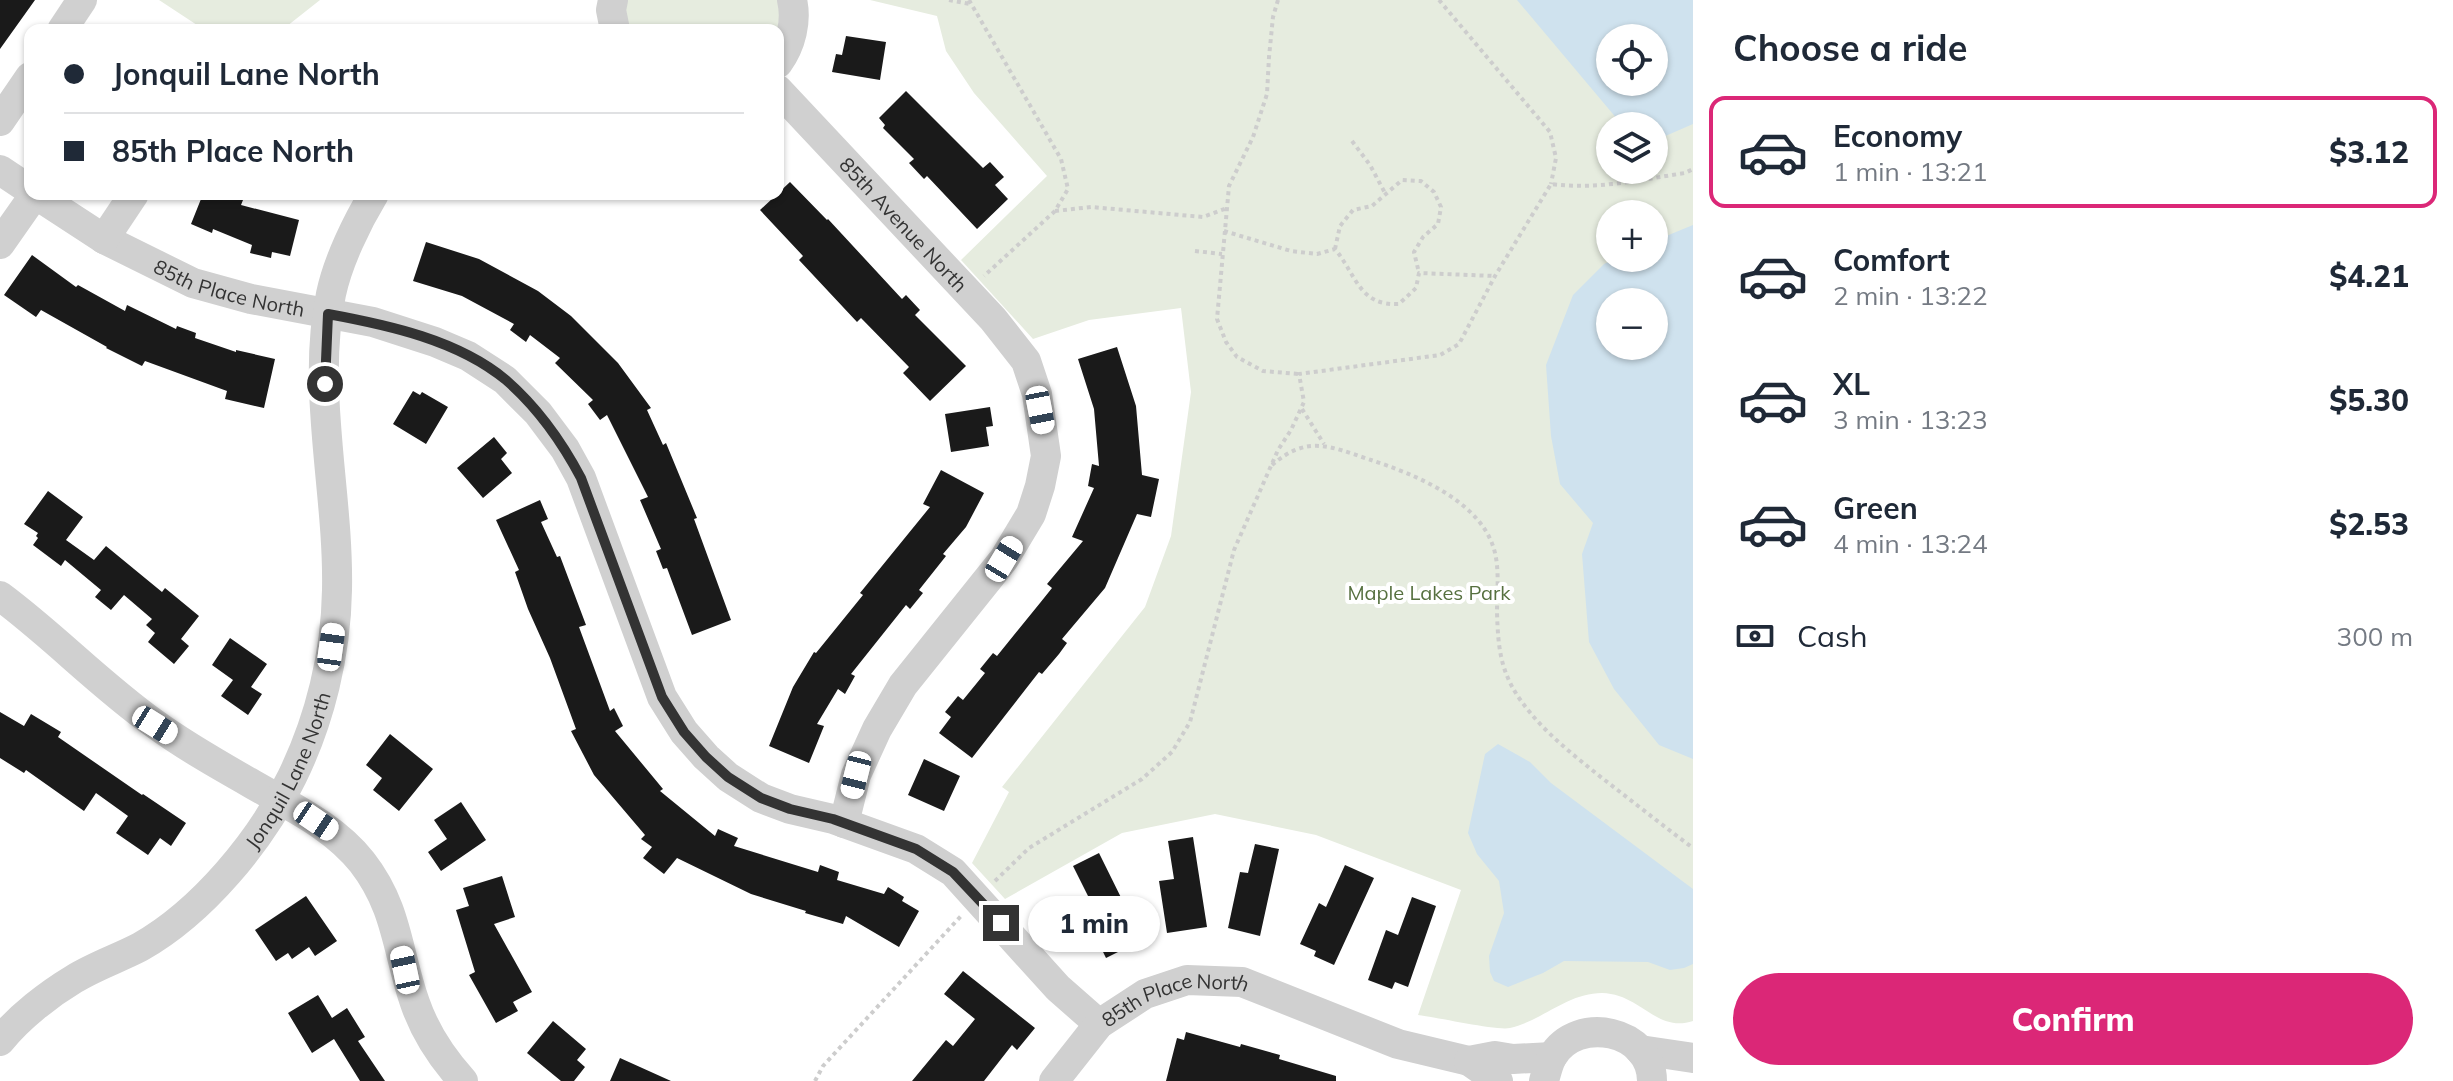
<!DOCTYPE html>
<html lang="en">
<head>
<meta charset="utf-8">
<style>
  :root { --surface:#fff; --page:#f2f2f3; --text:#1f2937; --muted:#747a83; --line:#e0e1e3; --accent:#db2777 }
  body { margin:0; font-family:Mulish,sans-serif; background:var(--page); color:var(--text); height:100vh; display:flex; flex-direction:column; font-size:30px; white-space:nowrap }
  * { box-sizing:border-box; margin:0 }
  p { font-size:26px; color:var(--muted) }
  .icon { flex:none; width:44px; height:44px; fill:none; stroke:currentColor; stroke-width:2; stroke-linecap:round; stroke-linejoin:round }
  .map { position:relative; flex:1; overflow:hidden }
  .panel { display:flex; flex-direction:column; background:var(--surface); width:760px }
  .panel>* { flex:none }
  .top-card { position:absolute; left:24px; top:24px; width:760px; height:176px; border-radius:16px; box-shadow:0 2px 6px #0004; display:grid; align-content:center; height:176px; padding:0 40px; background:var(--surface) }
  .fabs { position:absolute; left:1596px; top:24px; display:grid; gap:16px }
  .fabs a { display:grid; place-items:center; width:72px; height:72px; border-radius:50%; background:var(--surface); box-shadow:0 2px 6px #0004; font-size:40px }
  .end { position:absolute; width:36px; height:36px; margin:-18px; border:10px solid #333; background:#fff; box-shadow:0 0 0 4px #fff }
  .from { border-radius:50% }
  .bubble { position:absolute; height:56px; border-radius:28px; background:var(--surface); box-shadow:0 2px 6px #0004; font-size:26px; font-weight:800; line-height:56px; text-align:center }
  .car { position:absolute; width:24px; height:48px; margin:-24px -12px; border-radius:10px; box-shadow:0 0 6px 2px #0007; background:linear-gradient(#fff 24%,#345 0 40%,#fff 0 76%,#345 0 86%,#fff 0) }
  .top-card b { display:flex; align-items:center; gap:28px; height:76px; font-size:30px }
  .top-card b+b { border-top:2px solid var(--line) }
  .top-card i { width:20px; height:20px; background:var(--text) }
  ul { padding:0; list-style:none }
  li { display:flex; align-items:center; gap:24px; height:112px; margin:0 16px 12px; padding:0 24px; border:4px solid transparent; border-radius:16px }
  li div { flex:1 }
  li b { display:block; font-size:30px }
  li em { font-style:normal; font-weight:800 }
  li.on { border-color:var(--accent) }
  li>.icon { width:72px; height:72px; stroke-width:1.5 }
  h2 { padding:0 40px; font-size:36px; line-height:96px }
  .pay { display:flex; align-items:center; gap:20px; height:88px; padding:0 40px; font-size:30px }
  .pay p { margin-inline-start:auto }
  .cta { display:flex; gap:16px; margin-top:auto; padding:16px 40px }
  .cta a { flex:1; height:92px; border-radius:48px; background:var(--accent); color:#fff; font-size:32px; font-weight:800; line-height:92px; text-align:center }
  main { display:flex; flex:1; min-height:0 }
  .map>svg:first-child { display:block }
  .green { fill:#e6ecdf; fill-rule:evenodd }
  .water { fill:#cfe2ee; fill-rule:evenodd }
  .building { fill:#1a1a1a }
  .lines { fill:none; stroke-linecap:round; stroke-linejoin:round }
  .path { stroke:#cdcdcd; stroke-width:4; stroke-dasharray:4 4; stroke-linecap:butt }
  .minor { stroke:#d0d0d0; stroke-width:30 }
  .route { stroke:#333; stroke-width:10 }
  .labels { text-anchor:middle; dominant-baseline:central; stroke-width:8; stroke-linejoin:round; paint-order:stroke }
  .street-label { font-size:20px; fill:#333; stroke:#fff }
  .park-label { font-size:20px; fill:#56703f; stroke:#fff }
</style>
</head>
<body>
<main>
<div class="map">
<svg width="1693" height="1081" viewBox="0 0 1693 1081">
  <rect width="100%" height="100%" fill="#fff"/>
  <path class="green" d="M159,0h161l-38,30h-83l-2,-5z
    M625,0h156l-3,30h-150z
    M870,0h823v1021c-37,12 -52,-27 -91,-28 -35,0 -60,28 -92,35 -13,3 -74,-11 -92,-13l43,-125 -145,-55 -101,-21 -93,19 -117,66 -33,-36 37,-71 -7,-5 143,-180 26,-71 20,-144 -10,-84 -92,12 -56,19 -72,-79 86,-84 -73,-83 -28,-42 -9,-35zM1610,38h44v44h-44zM1610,126h44v44h-44zM1610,214h44v44h-44zM1610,302h44v44h-44z"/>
  <path class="water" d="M1517,0h176v124l-39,17v-15h-31zM1610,38h44v44h-44z
    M1693,225v534l-34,-14 -45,-56 -25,-47 -7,-88 11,-31 -33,-39 -9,-48 -5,-71 27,-70 31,-31 13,-6h37v-17zM1610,302h44v44h-44z
    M1498,744l32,18 21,21 142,106v75l-9,4 -14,2 -22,-8 -84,-1 -21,12 -35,14 -14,-6 -4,-9 -1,-16 15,-43 -5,-32 -22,-27 -9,-21 17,-79z"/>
  <path class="building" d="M0,0h35l-35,49z
    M846,36l40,6 -6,38 -48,-8 4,-18 6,1z
    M906,91l77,77 7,-6 14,15 -9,8 13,14 -31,30 -50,-53 -3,3 -15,-16 5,-4 -31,-31 2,-3 -6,-7z
    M790,182l37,38 1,-1 74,80 4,-4 14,15 -5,5 51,51 -36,35 -27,-28 6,-6 -48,-49 -4,4 -58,-62 4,-4 -43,-46z
    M203,194h25l15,6 -2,5 58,15 -9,36 -18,-4 -1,6 -21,-5 2,-8 -39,-16 -1,4 -21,-9z
    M426,242l53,17 59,32 33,25 47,47 33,45 -4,2 16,35 3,-2 31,75 -3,1 37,101 -39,15 -25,-67 -4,1 -7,-18 5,-2 -21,-49 8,-3 -41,-82 -7,5 -12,-16 5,-4 -38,-37 5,-5 -30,-23 -4,7 -16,-12 4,-6 -52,-28 -49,-15z
    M32,255l44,32 2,-2 47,26 2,-6 49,24 1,-3 19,7 -1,5 41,14v-2l39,9 -11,49 -39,-9 2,-8 -82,-30 -3,5 -36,-18 1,-1 -66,-37 -5,7 -32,-22z
    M1117,347l19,59 6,69 17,4 -8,38 -14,-3 -32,74 -43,51 5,4 -8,11 -17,20 -3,-2 -67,86 -33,-25 12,-16 -6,-5 13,-16 5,4 22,-27 -5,-4 13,-16 4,3 43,-53 12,-15 -5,-4 36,-43 -11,-4 22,-49 -6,-2 4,-22 7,2 -5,-57 -16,-50z
    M413,391l7,4 2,-3 26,15 -22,37 -33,-20z
    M990,407l3,19 -7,1 3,19 -38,6 -6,-38z
    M494,437l13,16 -6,6 11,14 -29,25 -26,-30z
    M941,470l43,23 -18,34 -23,27 3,2 -27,34 4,3 -13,16 -4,-4 -55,69 4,2 -10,18 -7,-5 -21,35 7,2 -15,37 -40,-17 24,-59 21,-35 2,1 47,-58 -3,-2 70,-86 -7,-3z
    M48,491l35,26 -17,23 28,20 12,-14 56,46 3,-4 34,28 -18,23 8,7 -15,18 -26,-22 7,-9 -9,-8 6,-6 -28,-24 -13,15 -16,-13 6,-7 -36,-30 -4,6 -28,-21 5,-7 -2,-2 2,-3 -14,-9z
    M540,500l8,19 -7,3 16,35 3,-1 26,69 -7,2 31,84 4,-3 9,18 -8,5 48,58 -3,2 55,45 3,-7 20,9 -4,8 84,26 2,-7 19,7 -2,8 47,14 4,-7 16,10 -2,4 17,10 -20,36 -53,-31 -3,8 -38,-11 1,-2 -55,-17 -74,-36 -13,16 -21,-16 9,-11 -11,-8 4,-4 -51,-60 -23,-44 5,-2 -26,-71 -22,-49 -13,-37 4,-2 -23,-50z
    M230,638l37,26 -16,23 11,7 -14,21 -27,-19 12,-16 -21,-15z
    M0,712l24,14 7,-12 30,18 -3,5 84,58 1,-1 43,29 -15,23 -11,-8 -12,17 -32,-22 12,-17 -32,-23 -12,18 -58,-41 -2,3 -24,-15z
    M390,734l43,35 -34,42 -26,-21 9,-12 -16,-13z
    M924,759l36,17 -16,35 -36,-16z
    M461,802l25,38 -45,31 -13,-19 19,-13 -13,-19z
    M1193,837l14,90 -40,6 -8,-52 15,-2 -6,-38z
    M1255,844l24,5 -19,87 -32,-8 12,-56 8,1z
    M1099,853l43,87 -36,18 -25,-51 10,-5 -18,-36z
    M1345,865l29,13 -40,87 -20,-9 2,-5 -16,-7 19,-41 7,4z
    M502,876l13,41 -21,7 38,68 -19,10 5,9 -22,12 -27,-48 6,-3 -19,-62 13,-4 -6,-18z
    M306,896l31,45 -22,15 -6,-9 -17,12 -4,-6 -12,8 -21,-31z
    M1412,897l24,9 -28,81 -13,-5 -3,7 -24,-9 18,-50 12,5z
    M963,971l72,57 -18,22 -5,-5 -28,36h-72l34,-41 7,6 22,-27 -31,-25z
    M318,995l14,23 15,-10 18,29 -7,4 27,40h-25l-26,-42 -22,14 -24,-40z
    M553,1021l33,28 -9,11 8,7 -11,14h-13l-34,-28z
    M1186,1032l54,15 1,-3 39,11 -1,4 57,17v5h-170l11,-43 7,2z
    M620,1058l51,23h-61z"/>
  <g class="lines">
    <path class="path" d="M949,0l21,4
      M969,0l92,159 7,30 -13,22 -71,65
      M1278,0l-5,17 -4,40 -2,37 -14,43 -24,49 -12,133 9,23 11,15 26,14 36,3
      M1439,0l111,132 6,26 -5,26
      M1352,141l18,24 15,28
      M1055,211l36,-4 112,10 24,-9
      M1224,231l67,20 26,3 18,-5c22,27 24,57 64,55l17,-16 3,-15 76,3
      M1335,249l5,-23 13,-16 19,-4 30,-26 19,1 13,11 7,15 -3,17 -15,13 -9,15 5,21
      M1195,251l27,3
      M1302,409l22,35
      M1272,465c35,-30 57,-19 96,-6 46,15 119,43 128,99 3,17 1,37 1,54 1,34 3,58 22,86 23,33 52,55 83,80 30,23 60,47 91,70
      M995,881l34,-33 113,-69 30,-27 18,-30 44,-172 44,-100 13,-20 13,-28 -5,-28 141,-19 19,-11 36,-68 56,-92c46,6 88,-4 134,-11l8,-4
      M815,1081l8,-15 138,-150"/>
    <g class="minor">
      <path d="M613,0l-2,10 4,20"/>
      <path d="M62,30l20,-30"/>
      <path d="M778,63c13,-18 19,-42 14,-63"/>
      <path id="s1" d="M778,90l215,229 33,42 11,33 9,62 -6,30 -9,28 -27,45 -101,126 -26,44 -21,46 -12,48"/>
      <path d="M0,121l30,-44"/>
      <path d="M0,170l30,20"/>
      <path id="s2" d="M35,194l69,45 89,44 58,16 122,23 62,20 33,14 37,24 33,33 27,36 16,29 81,219 22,35 22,25 22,20 33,21 29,11 43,10 83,30 37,23 105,116 41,36"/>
      <path d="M104,239l30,-45"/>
      <path d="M0,244l35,-50"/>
      <path d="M0,596c54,40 100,89 155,128 37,27 80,50 120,73 32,18 64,36 87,65 36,46 35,90 53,141 10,29 28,56 48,78"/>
      <path id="s3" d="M0,1041c19,-24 49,-47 74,-62 21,-13 45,-21 66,-32 62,-35 121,-106 152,-170 28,-57 44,-123 45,-187 2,-98 -26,-199 -6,-296 7,-33 26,-72 43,-100"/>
      <path d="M1640,1050l53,8"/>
      <path id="s4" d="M1054,1081l45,-57 46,-30 42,-14 55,2 156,62 71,17"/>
      <path d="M1498,1081l-29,-20 26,-5 18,3 39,-2"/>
      <path d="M1544,1081c2,-7 4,-17 8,-24 25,-43 100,-27 100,24"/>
    </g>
  </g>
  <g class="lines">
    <path class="route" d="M325,384l3,-70c60,11 130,26 178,66 31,27 56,62 75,98l81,219 22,35 22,25 22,20 33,21 29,11 43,10 83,30 37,23 48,51"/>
  </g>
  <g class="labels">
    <g class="street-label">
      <text stroke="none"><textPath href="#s1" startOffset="184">85th Avenue North</textPath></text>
      <text stroke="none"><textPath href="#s2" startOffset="218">85th Place North</textPath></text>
      <text stroke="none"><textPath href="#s3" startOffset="406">Jonquil Lane North</textPath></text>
      <text stroke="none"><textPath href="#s4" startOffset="156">85th Place North</textPath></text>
    </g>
    <g class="park-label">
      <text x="1429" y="592">Maple Lakes Park</text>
    </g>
  </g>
</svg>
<div class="fabs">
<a><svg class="icon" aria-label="locate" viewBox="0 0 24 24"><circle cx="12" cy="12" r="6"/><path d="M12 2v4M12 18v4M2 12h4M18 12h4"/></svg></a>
<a><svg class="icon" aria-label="layers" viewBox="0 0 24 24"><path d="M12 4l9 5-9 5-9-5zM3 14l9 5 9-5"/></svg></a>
<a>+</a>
<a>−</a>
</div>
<i class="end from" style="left:325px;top:384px"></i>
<i class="end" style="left:1001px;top:923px"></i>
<div class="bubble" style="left:1028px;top:896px;width:132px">1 min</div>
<i class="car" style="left:1040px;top:410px;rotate:169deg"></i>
<i class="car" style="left:1004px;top:559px;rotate:31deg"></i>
<i class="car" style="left:331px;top:647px;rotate:8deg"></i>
<i class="car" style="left:155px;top:725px;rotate:122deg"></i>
<i class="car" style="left:856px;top:775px;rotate:194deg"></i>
<i class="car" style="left:316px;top:821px;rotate:124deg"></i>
<i class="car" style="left:405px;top:970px;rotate:348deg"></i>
<div class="top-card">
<b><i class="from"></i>Jonquil Lane North</b>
<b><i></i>85th Place North</b>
</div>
</div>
<section class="panel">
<h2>Choose a ride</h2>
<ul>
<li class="on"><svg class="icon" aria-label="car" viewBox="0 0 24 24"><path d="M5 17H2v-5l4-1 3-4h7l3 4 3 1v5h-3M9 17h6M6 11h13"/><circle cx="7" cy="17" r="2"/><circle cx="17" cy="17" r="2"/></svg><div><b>Economy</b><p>1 min · 13:21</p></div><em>$3.12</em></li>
<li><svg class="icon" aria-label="car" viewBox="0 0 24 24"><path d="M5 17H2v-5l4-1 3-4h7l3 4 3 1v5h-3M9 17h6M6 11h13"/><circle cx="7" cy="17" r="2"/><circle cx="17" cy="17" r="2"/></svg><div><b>Comfort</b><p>2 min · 13:22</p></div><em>$4.21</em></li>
<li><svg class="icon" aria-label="car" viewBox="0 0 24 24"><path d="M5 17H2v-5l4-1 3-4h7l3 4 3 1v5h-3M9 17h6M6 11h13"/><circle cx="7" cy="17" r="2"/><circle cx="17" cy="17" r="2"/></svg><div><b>XL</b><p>3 min · 13:23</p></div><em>$5.30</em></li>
<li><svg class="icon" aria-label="car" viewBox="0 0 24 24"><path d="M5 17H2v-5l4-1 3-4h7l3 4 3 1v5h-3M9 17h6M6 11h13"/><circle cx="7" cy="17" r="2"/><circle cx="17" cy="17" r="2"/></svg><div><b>Green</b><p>4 min · 13:24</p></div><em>$2.53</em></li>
</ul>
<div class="pay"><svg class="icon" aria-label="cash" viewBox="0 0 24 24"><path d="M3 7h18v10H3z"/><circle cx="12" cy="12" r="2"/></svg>Cash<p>300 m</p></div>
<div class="cta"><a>Confirm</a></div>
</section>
</main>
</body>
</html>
